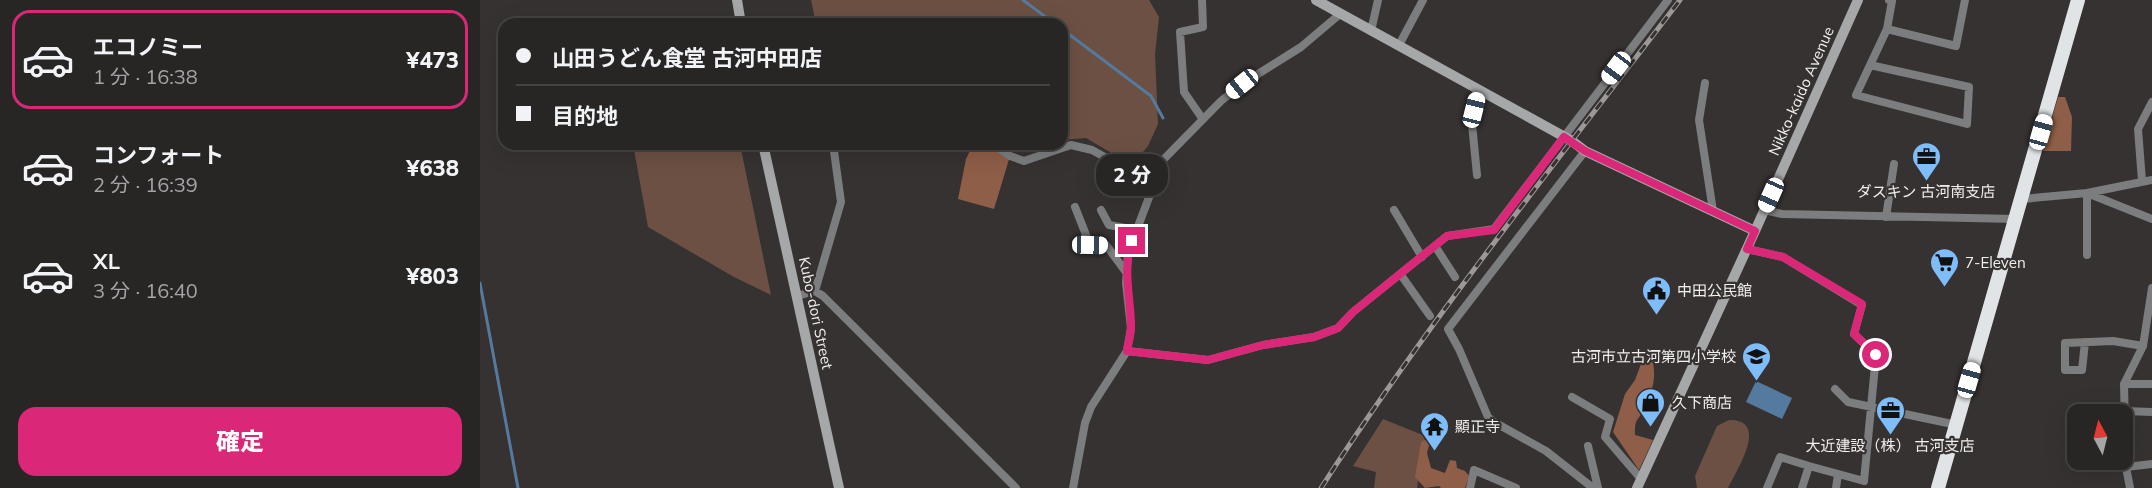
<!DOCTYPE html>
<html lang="ja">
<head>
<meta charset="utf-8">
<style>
  :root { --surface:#282625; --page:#302e2d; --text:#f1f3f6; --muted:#a5a5a7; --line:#444342; --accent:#db2777 }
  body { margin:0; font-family:Mulish,"Noto Sans JP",sans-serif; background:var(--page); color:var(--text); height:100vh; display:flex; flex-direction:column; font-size:22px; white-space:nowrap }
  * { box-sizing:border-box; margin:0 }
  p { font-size:20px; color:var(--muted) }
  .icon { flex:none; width:33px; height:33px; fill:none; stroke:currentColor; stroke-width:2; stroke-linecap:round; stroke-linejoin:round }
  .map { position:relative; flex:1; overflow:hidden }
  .drawer { display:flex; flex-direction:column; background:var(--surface); width:480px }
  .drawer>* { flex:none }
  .top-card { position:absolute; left:18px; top:18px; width:570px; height:132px; border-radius:18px; box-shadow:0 6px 24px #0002,0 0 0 2px var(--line); display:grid; align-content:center; height:132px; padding:0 18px; background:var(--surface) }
  .needle { width:39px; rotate:353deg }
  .fabs { position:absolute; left:1587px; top:404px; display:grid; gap:12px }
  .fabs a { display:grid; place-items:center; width:66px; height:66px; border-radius:12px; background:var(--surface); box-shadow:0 6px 24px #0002,0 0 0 2px var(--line); font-size:30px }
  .end { position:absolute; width:27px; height:27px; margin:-14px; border:8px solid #db2777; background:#fff; box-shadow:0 0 0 3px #fff }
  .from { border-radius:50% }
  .bubble { position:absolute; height:42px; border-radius:18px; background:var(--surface); box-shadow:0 6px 24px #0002,0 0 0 2px var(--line); font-size:20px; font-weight:800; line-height:42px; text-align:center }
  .car { position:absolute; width:18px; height:36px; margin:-18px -9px; border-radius:8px; box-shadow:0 0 4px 2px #0007; background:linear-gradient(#fff 24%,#345 0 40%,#fff 0 76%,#345 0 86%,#fff 0) }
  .top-card b { display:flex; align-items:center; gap:21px; height:57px; font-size:22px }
  .top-card b+b { border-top:2px solid var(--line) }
  .top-card i { width:15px; height:15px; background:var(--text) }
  ul { padding:10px 0 0; list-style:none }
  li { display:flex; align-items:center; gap:18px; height:99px; margin:0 12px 9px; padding:0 6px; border:3px solid transparent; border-radius:18px }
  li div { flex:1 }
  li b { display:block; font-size:22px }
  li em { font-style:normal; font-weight:800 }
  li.current { border-color:var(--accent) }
  li>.icon { width:54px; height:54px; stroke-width:1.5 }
  .cta { display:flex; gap:12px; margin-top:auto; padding:12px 18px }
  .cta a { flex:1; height:69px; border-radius:18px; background:var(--accent); color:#fff; font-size:24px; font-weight:800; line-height:69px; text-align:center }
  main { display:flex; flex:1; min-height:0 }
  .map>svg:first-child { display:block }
  .green { fill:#6c5043 }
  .forest { fill:#8f5e48 }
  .water { fill:#547a9f }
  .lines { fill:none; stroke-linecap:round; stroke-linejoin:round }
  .stream { stroke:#547a9f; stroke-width:3 }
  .street { stroke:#7c7d7e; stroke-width:8 }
  .secondary { stroke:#a5a7a9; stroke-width:10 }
  .highway { stroke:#e1e4e7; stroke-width:14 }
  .rail-casing { stroke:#9b9897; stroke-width:5 }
  .rail { stroke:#363231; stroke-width:3; stroke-dasharray:9; stroke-linecap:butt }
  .route { stroke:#db2777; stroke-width:8 }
  .labels { text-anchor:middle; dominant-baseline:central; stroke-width:4.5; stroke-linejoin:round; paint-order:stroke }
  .street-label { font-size:15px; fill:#f1efee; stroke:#363231 }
  .poi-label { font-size:15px; fill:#f1efee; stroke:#363231; text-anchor:start }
</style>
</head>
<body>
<main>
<section class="drawer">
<ul>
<li class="current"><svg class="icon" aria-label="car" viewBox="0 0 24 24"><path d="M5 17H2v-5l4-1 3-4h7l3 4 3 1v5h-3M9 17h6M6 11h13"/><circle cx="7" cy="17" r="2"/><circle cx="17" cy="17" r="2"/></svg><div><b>エコノミー</b><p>1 分 · 16:38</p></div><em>¥473</em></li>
<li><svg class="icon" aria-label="car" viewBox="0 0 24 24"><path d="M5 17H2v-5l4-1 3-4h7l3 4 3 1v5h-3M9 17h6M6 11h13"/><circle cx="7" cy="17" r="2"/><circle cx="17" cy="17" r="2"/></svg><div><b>コンフォート</b><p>2 分 · 16:39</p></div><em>¥638</em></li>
<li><svg class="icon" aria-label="car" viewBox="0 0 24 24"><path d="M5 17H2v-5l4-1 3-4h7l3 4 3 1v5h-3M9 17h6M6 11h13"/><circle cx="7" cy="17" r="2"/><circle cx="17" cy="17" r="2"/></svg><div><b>XL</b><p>3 分 · 16:40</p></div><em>¥803</em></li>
</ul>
<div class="cta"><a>確定</a></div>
</section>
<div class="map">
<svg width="1672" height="488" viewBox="0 0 1672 488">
  <rect width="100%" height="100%" fill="#363231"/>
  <path class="green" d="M331,0h338l10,17 -4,37 3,70 -10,22 -16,19 -46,-27 -24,2v-116h-246z
    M153,144h107l31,151 -37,-18 -86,-50z
    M903,419l42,17 -8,52h-43l2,-16 -23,-6z
    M1249,420c41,-1 8,50 -1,68h-31l-2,-12 22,-50z"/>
  <path class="forest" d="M1578,97h7l7,20 -1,34h-28z
    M493,144h17l20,12 -16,53 -36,-10 8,-40z
    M1171,353c6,24 3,34 -7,56 -7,14 -9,8 -9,26l18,5 -14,30 -26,-38 12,-38 10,-14 6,-16z
    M951,437l-4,16 4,15 14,5 5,-13 6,1 1,7 8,3 4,5 -4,12h-24l-2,-2 -14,2 -10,-11 6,-35z"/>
  <path class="water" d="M1276,381l36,17 -10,21 -36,-17z"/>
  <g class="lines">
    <path class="stream" d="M543,0l32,24
      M582,29l89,67 12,22
      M0,283l38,205"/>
    <path class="street" d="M722,0l1,27 -23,5 4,60 18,26
      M1409,0l3,1 -5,28 69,17 9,-46
      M891,31l7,-31
      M919,45l24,-45
      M1390,65l99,22 -2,37 -111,-29 31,-66
      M1225,83l-6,37 14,91
      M513,144l17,12 14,5 47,-16 21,5 36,20 24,6
      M1105,151l-137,178 11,20 29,68 6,5 52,29 47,37
      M997,175l-5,-51 7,-34
      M1662,181l-4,-52 14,-27
      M1542,199l65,-6 65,-13
      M595,207l15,38h16l20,27
      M621,210l8,15 27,5
      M914,210l28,47
      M1284,210l18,4 234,5
      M1406,217l8,-53
      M955,246l20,31
      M1267,249l36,8 79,48 -8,29 22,21 -12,126 -55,-15 -7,22
      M1607,255v-62l65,26
      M921,275l29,41
      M335,291l26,-89 -8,-58
      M317,296l18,-5 8,5 193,192
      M1605,342l-3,28h-17v-27l48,-2 30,5
      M647,351l81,9 55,-15 51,-8 24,-9 15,-16 94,-76 47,-7 174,-229
      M1644,384h28
      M1355,389l13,13 109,23
      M1092,397l38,22 -5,18 36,42
      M1645,411l27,1
      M1108,446l10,42
      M1646,467l26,-3
      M593,488l12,-65 6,-16 36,-56 4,-23 -5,-45 2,-30 23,-61 1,-16 8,-13 61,-62 21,-17 59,-37 39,-33
      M990,488l4,-18 42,18
      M1287,488l13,-31 29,9
      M1356,488l2,-14
      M1650,488l-4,-21 -2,-83 19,-38 9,-58"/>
    <path class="secondary" d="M257,0l4,24
      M836,0l256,141 13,10 170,80
      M283,144l76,344
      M1157,488l118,-257 103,-231"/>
    <path class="highway" d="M1458,488l140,-488"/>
    <defs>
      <path id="rail" d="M841,488c109,-169 237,-328 359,-488"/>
    </defs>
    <use href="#rail" class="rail-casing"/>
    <use href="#rail" class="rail"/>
  </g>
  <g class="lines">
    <path class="route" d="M652,241c-10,29 -1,57 -1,86 0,8 -3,16 -4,24l81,9 55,-15 51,-8 24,-9 15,-16 94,-76 47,-6 70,-93 21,14 170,80 -8,18 36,8 79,47 -8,30 22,21"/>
  </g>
  <defs>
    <symbol id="office-pin" viewBox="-11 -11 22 30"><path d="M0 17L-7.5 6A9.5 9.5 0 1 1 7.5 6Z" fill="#7ebdf9" stroke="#363231"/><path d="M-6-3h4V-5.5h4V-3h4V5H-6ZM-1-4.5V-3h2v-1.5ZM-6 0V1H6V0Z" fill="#111"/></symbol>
    <symbol id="supermarket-pin" viewBox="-11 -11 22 30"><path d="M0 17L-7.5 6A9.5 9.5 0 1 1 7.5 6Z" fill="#7ebdf9" stroke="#363231"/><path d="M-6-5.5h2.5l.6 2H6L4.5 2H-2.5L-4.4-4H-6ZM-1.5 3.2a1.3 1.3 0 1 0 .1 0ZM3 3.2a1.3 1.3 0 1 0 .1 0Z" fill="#111"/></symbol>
    <symbol id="civic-pin" viewBox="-11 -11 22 30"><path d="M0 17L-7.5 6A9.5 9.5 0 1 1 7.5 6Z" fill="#7ebdf9" stroke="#363231"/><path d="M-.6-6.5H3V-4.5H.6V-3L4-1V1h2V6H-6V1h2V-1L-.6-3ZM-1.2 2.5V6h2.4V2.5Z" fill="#111"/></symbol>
    <symbol id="school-pin" viewBox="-11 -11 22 30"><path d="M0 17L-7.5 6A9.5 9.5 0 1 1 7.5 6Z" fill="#7ebdf9" stroke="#363231"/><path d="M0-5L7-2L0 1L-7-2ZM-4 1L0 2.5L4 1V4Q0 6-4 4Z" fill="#111"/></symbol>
    <symbol id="shop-pin" viewBox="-11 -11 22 30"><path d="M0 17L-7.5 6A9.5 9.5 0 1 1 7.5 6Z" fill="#7ebdf9" stroke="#363231"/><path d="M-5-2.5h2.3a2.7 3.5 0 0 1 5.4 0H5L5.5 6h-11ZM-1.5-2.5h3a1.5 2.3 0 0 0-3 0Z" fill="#111"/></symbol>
    <symbol id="temple-pin" viewBox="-11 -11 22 30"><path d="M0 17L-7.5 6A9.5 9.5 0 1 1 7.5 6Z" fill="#7ebdf9" stroke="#363231"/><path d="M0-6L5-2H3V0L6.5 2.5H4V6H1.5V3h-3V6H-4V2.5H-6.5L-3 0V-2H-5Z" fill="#111"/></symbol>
  </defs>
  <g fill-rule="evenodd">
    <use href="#office-pin" x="1430" y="140" width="33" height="45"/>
    <use href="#supermarket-pin" x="1448" y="246" width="33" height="45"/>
    <use href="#civic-pin" x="1160" y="274" width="33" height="45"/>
    <use href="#school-pin" x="1260" y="340" width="33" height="45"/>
    <use href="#shop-pin" x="1154" y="386" width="33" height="45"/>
    <use href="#office-pin" x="1394" y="394" width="33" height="45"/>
    <use href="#temple-pin" x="938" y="410" width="33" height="45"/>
  </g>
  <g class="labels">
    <g class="street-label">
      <text transform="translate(1321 91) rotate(-66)">Nikko-kaido Avenue</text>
      <text transform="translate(336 313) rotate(78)">Kubo-dori Street</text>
    </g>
    <g class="poi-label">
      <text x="1446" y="191" text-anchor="middle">ダスキン 古河南支店</text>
      <text x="1485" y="262">7-Eleven</text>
      <text x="1197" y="290">中田公民館</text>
      <text x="1256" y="356" text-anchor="end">古河市立古河第四小学校</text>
      <text x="1192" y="402">久下商店</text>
      <text x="975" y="426">顯正寺</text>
      <text x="1410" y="445" text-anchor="middle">大近建設（株） 古河支店</text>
    </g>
  </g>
</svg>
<div class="fabs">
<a><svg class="needle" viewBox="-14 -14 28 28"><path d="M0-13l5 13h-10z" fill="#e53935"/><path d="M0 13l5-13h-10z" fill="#a5a5a7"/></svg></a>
</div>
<i class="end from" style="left:1396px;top:355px"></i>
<i class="end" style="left:652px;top:241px"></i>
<div class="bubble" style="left:616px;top:154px;width:72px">2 分</div>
<i class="car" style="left:1136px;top:68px;rotate:217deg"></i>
<i class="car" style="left:762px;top:84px;rotate:231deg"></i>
<i class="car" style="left:994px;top:110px;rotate:14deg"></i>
<i class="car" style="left:1561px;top:132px;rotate:16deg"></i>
<i class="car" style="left:1291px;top:195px;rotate:204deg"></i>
<i class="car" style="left:610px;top:245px;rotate:91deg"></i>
<i class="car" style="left:1489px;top:380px;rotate:16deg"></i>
<div class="top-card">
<b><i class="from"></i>山田うどん食堂 古河中田店</b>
<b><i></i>目的地</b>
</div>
</div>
</main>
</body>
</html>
